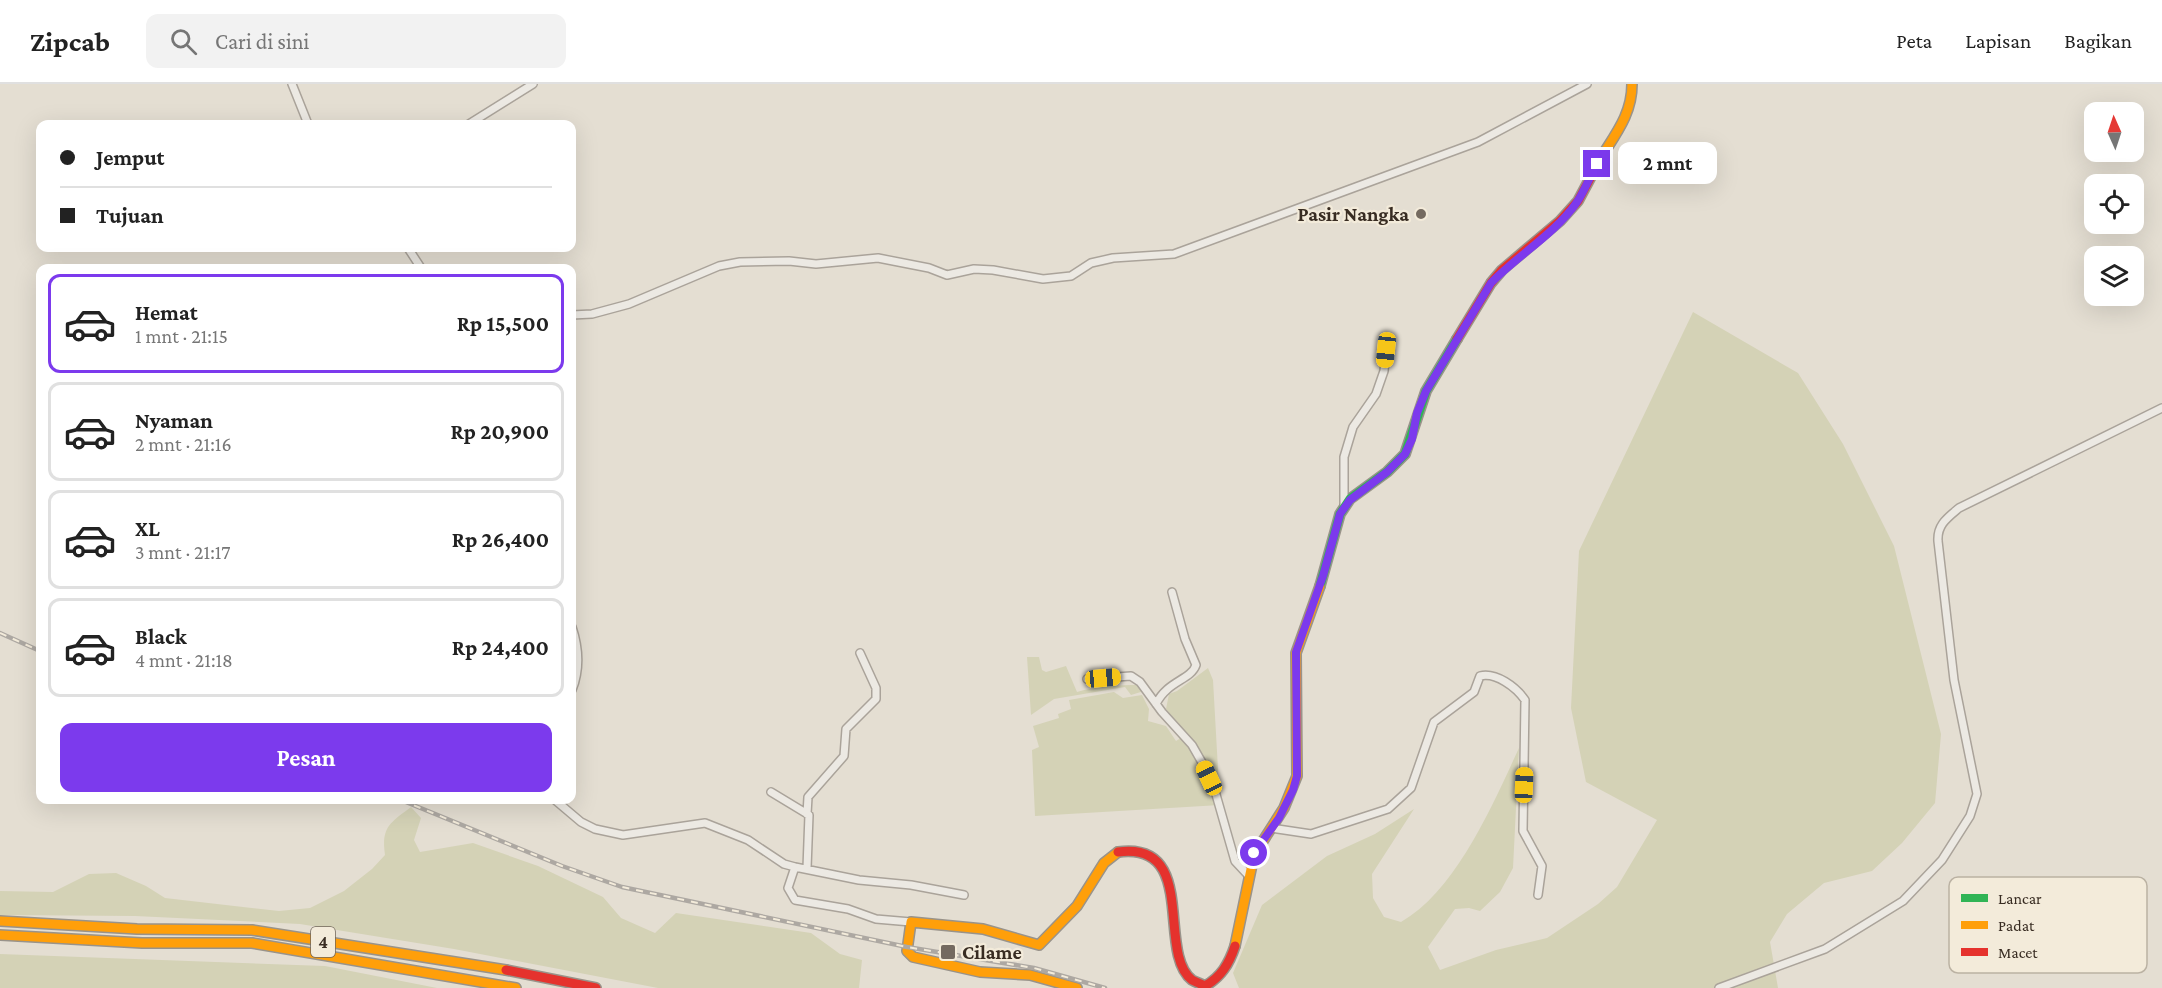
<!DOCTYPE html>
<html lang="id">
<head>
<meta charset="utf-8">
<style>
  :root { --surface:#fff; --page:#f2f2f2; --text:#222; --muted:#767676; --line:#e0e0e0; --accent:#7c3aed }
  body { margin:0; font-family:"Crimson Pro",serif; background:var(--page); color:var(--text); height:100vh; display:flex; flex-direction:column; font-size:22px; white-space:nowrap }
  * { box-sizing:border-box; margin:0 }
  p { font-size:20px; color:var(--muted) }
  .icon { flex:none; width:33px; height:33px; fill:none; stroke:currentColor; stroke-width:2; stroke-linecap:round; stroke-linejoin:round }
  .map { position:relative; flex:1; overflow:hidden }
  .details { position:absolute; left:36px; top:180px; width:540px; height:540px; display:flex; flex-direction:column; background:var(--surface); border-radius:12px; box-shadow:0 6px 24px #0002 }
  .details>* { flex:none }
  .guide { position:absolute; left:36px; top:36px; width:540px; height:132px; border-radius:12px; box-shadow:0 6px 24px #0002; display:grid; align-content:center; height:132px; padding:0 24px; background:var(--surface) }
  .needle { width:39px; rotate:357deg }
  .tools { position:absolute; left:2084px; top:18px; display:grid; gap:12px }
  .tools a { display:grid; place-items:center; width:60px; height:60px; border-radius:12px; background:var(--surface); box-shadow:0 6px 24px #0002; font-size:30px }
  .end { position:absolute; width:27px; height:27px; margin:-14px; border:8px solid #7c3aed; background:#fff; box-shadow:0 0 0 3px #fff }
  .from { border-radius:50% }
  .bubble { position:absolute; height:42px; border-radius:12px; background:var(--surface); box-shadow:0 6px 24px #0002; font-size:20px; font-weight:700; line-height:42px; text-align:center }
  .car { position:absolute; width:18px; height:36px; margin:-18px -9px; border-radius:8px; box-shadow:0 0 4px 2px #0007; background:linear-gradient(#f5c518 24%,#345 0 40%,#f5c518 0 76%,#345 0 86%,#f5c518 0) }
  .guide b { display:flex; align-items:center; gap:21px; height:57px; font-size:22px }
  .guide b+b { border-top:2px solid var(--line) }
  .guide i { width:15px; height:15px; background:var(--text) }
  ul { padding:10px 0 0; list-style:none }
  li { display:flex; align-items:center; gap:18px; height:99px; margin:0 12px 9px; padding:0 12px; border:3px solid var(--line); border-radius:12px }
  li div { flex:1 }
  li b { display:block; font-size:22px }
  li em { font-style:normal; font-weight:700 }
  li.selected { border-color:var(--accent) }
  li>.icon { width:54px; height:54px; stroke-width:1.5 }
  .button { display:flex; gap:12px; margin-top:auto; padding:12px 24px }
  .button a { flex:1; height:69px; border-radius:12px; background:var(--accent); color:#fff; font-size:24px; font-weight:700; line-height:69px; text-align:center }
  header { display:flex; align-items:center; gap:36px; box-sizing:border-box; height:84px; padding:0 30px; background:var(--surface); border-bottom:2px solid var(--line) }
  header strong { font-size:28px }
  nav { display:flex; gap:33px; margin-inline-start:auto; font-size:21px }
  .search { width:420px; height:54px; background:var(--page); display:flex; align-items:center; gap:15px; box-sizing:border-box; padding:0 21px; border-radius:12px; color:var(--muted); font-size:22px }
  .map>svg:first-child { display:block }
  .green { fill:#d4d2b6 }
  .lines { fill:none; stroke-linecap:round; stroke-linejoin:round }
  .street-casing { stroke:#aaa39a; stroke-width:10 }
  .fast-casing { stroke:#99938a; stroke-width:12 }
  .slow-casing { stroke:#99938a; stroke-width:12 }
  .jam-casing { stroke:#99938a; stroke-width:12 }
  .street { stroke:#ece9e3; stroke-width:7 }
  .fast { stroke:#30b455; stroke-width:9 }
  .slow { stroke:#ff9f0a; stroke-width:9 }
  .jam { stroke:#e5322d; stroke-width:9 }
  .rail-casing { stroke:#ada8a2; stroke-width:4.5 }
  .rail { stroke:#f3ebda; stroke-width:2; stroke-dasharray:7; stroke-linecap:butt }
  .route { stroke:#7c3aed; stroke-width:8 }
  .poi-dot { fill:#746a60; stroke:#f3ebda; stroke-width:2 }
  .labels { text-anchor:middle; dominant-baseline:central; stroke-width:4.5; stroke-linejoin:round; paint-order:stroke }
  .shield { fill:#f3ebda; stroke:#706559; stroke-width:1.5 }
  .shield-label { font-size:18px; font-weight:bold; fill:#382c22 }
  .poi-label { font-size:20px; font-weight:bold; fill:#382c22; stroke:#f3ebda; text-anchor:end }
  .key { fill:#f3ebda; stroke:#bbb2a3; stroke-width:1.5 }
  .key-label { font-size:16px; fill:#382c22 }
</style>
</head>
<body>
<header>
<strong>Zipcab</strong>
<div class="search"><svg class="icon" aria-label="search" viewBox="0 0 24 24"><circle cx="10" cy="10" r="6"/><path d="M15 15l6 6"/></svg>Cari di sini</div>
<nav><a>Peta</a><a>Lapisan</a><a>Bagikan</a></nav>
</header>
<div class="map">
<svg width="2162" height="904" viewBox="0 0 2162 904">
  <rect width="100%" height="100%" fill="#e4ded2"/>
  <path class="green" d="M1693,228l105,61 45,71 51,102 47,188 -6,69 -33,40 -30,28 -48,12 -37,31 -17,28 8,46h-539l-6,-15 29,-68 65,-49 48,-22 39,-25 -42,65 1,24 11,19 17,5c55,-31 92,-118 118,-174l-6,120 -13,24 -20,19 -11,-3 -14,1 -27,38 12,23 56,-20 51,-12 51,-34 19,-17 40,-67 -71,-38 -15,-74 8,-157z
    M1027,573h12l3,13 4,2 20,-6 11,26c19,-6 42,-7 62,-7l5,6 -13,4 -6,-8 -71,12 -23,16z
    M1208,584l5,12 7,125 -185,11 -3,-66 7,-3 -6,-21 26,-8 -1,-4 13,-5 -2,-9 45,-8 9,6 19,-3 7,14 -1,12 18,5 10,15 8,-5 -18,-27 3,-15 8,-3z
    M411,723l10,11 -7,22 6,12 53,-9 65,23 65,31 18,21 34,15 21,-20 135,20 29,21 22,6 -3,28h-201l-204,-39 -154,-25 -165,-8 -135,-1v-24l53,1 36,-18 27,-1 30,13 19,12 114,13 31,-3 34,-17 28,-22 13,-14c-4,-28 5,-32 26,-48z
    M0,870l325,12 112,22h-437z"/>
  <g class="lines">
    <defs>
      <path id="street" d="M292,0l16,40
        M469,40l64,-40
        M408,164l13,20
        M572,231l20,-1 37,-10 90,-38 21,-4 49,-1 27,3 62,-6 51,10 18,7 27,-6 19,1 50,9 28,-3 20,-13 22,-5 61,-4 304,-112 109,-58
        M1344,424v-51l9,-30 23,-33 8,-23 2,-22
        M572,543c7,21 8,43 0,63
        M1087,595l44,-3 9,6 22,30 30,33 12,21 11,25 20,70 14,15
        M1156,620c11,-23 35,-24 40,-39l-11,-26 -13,-47
        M771,708l38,23 -2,53
        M555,716l26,22 14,7 28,6 82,-12 43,17 36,24 11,3 64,13 52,5 53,10
        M807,730l1,-17 36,-41 2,-27 30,-30v-11l-16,-35
        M1271,744l40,6 77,-25 23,-21 23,-66 40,-30 6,-16c16,-4 36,11 45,24l-2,131 19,35 -4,29
        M795,783l-7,21 7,12 53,9 28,10 35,3
        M1719,904l106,-39 78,-48 39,-41 28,-44 7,-22 -23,-114 -16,-139c-1,-16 9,-23 21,-33l203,-100"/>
      <path id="fast" d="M1320,502l20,-72 10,-15 37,-27 18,-18 21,-63 31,-52"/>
      <path id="slow" d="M1602,72c15,-24 30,-43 30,-72
        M0,837l137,8 115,1 254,40
        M0,851l142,8h110l264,45
        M1235,862l19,-91 30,-47 13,-32 -1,-123 24,-67
        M1077,904l-47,-13 -50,-3 -67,-15 -6,-6 4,-29 72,7 56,16 38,-39 27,-43 14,-11"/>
      <path id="jam" d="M1457,255l34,-56 11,-13 58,-49 18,-20 24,-45
        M1118,768c81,-11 38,100 74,128 4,2 9,4 13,6 16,-9 24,-22 30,-40
        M506,886l90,18"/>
    </defs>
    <use href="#street" class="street-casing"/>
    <use href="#fast" class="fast-casing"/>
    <use href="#slow" class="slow-casing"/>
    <use href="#jam" class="jam-casing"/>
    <use href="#street" class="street"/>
    <use href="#fast" class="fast"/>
    <use href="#slow" class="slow"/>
    <use href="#jam" class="jam"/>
    <defs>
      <path id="rail" d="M0,549l40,18
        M401,716l161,66 60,21 285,60 127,21 71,20"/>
    </defs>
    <use href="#rail" class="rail-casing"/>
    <use href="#rail" class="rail"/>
  </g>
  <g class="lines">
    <path class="route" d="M1254,769l25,-35 14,-28 4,-14 -1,-124 27,-76 17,-62 10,-14 37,-28 18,-18 7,-15 5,-26 9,-22 65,-108c27,-28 64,-49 86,-81 8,-12 13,-26 20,-38"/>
  </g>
  <g class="poi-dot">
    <circle cx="1421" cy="130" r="6"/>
    <rect x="940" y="860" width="16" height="16" rx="3"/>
  </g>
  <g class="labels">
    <rect class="shield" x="311" y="843" width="24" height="30" rx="4.5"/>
    <g class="shield-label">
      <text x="323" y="858">4</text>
    </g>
    <g class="poi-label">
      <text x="1409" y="130">Pasir Nangka</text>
      <text x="962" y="868" text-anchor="start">Cilame</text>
    </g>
  </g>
  <rect x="1949" y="793" width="198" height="96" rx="9" class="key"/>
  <rect x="1961" y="810" width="27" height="8" fill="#30b455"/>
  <rect x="1961" y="837" width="27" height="8" fill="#ff9f0a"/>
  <rect x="1961" y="864" width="27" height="8" fill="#e5322d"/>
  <g class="key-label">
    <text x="1998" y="820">Lancar</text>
    <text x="1998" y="847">Padat</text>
    <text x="1998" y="874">Macet</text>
  </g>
</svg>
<div class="tools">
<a><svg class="needle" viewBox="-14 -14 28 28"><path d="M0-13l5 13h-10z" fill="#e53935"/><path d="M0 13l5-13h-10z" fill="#767676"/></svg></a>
<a><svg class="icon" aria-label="locate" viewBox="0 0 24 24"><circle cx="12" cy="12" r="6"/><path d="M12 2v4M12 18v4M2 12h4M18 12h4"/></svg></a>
<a><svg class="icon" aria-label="layers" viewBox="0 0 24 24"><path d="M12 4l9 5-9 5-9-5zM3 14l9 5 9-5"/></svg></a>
</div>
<i class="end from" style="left:1254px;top:769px"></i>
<i class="end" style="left:1597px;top:80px"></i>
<div class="bubble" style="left:1618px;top:58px;width:99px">2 mnt</div>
<i class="car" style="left:1386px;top:266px;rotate:186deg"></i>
<i class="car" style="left:1103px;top:594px;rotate:85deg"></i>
<i class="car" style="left:1209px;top:694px;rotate:335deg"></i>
<i class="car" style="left:1524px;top:701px;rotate:2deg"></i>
<div class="guide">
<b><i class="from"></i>Jemput</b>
<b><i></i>Tujuan</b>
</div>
<section class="details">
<ul>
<li class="selected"><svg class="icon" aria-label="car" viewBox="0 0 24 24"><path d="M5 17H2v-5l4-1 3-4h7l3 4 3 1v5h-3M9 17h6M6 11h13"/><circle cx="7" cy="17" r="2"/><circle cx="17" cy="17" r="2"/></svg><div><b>Hemat</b><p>1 mnt · 21:15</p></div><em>Rp 15,500</em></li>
<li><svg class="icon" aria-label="car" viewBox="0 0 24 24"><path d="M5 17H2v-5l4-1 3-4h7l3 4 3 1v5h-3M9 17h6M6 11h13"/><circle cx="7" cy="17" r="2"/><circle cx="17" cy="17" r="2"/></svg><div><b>Nyaman</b><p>2 mnt · 21:16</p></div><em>Rp 20,900</em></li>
<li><svg class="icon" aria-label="car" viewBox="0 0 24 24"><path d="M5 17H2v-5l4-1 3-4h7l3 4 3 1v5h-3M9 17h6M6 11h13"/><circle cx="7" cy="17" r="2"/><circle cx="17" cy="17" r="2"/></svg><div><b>XL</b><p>3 mnt · 21:17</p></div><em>Rp 26,400</em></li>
<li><svg class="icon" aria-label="car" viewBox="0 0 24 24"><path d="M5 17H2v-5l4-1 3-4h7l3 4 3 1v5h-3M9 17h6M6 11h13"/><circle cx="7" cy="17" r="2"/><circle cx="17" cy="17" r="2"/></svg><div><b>Black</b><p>4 mnt · 21:18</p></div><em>Rp 24,400</em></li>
</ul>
<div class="button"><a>Pesan</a></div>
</section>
</div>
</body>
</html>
